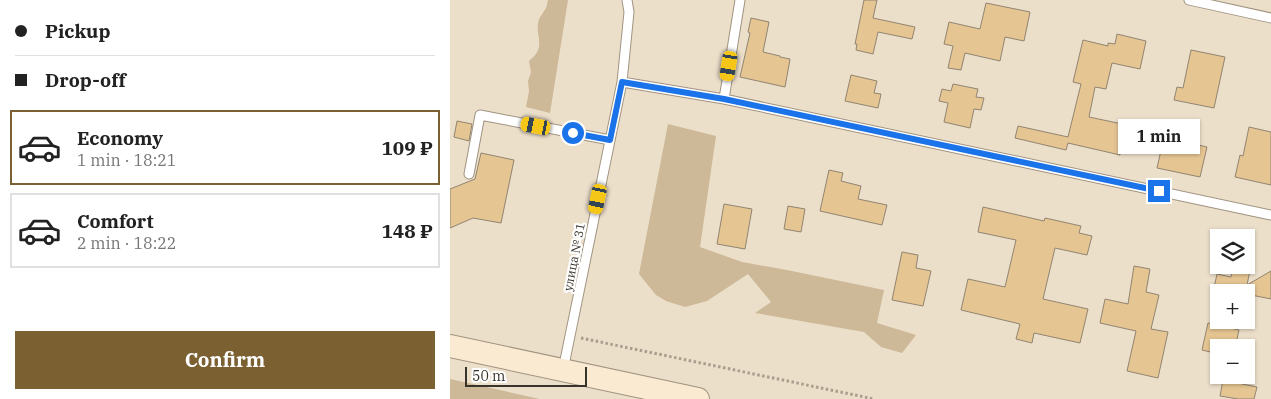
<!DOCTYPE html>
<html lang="en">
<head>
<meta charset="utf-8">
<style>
  :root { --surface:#fff; --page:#f6f6f6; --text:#222; --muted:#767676; --line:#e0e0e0; --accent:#7b6032 }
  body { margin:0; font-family:"IBM Plex Serif",serif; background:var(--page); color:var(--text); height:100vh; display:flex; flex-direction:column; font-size:19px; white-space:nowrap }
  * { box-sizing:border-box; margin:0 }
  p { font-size:16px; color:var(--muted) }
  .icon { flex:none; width:28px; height:28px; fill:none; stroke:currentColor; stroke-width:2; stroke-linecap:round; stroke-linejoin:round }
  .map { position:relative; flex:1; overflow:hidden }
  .drawer { display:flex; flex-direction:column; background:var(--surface); width:450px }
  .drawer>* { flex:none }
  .banner { display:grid; align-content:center; height:110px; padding:0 15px; background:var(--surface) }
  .tools { position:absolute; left:760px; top:229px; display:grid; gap:10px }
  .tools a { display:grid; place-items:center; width:45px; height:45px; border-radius:0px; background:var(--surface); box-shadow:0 1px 4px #0004; font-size:25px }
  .scale { position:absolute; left:15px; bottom:12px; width:122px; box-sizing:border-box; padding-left:5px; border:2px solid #39342b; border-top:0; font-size:14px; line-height:18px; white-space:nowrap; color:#39342b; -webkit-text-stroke:4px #fff; paint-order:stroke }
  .end { position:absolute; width:22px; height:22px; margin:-11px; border:6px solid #1a73e8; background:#fff; box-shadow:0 0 0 2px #fff }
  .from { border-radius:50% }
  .bubble { position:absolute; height:35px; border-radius:0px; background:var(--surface); box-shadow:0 1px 4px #0004; font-size:16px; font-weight:700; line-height:35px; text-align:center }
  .car { position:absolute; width:15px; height:30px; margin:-15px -8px; border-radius:6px; box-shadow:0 0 4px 1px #0007; background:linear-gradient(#f5c518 24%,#345 0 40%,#f5c518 0 76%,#345 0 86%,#f5c518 0) }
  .banner b { display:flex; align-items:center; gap:18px; height:48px; font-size:19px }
  .banner b+b { border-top:1px solid var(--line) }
  .banner i { width:12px; height:12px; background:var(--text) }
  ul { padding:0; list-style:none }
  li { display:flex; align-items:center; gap:15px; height:75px; margin:0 10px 8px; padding:0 5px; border:2px solid var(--line); border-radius:0px }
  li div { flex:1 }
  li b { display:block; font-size:19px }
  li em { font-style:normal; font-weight:700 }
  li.selected { border-color:var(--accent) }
  li>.icon { width:45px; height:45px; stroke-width:1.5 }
  .action { display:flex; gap:10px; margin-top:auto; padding:10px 15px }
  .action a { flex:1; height:58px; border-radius:0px; background:var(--accent); color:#fff; font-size:20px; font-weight:700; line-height:58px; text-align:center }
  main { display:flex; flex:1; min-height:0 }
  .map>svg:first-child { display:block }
  .green { fill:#cdb898 }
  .building { fill:#e5c592; stroke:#918471 }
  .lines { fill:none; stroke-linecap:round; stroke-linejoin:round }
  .lane-casing { stroke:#a09380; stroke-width:11 }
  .secondary-casing { stroke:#a09380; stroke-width:24 }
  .path { stroke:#a79e8d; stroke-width:3; stroke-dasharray:2.5 2.5; stroke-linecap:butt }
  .lane { stroke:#fff; stroke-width:9 }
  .secondary { stroke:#faead1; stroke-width:22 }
  .route { stroke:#1a73e8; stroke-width:6 }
  .labels { text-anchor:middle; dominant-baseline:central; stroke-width:4.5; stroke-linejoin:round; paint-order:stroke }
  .street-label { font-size:12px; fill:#39342b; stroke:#fff }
</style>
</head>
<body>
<main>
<section class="drawer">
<div class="banner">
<b><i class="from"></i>Pickup</b>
<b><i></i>Drop-off</b>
</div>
<ul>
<li class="selected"><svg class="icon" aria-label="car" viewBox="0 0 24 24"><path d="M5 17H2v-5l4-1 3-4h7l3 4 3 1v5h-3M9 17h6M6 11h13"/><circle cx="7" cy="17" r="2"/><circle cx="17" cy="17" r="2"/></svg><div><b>Economy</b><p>1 min · 18:21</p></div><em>109 ₽</em></li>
<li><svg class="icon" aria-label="car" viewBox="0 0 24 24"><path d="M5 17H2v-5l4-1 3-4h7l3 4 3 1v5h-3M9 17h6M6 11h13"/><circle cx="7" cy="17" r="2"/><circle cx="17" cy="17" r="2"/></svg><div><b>Comfort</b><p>2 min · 18:22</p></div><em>148 ₽</em></li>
</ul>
<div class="action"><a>Confirm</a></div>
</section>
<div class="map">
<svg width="821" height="399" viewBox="0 0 821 399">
  <rect width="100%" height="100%" fill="#ecdfca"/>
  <path class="green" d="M98,0h20l-18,113 -24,-6 3,-16 -1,-10 3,-9 -2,-11c20,-15 3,-27 11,-44 0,0 4,-5 4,-6 3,-3 3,-7 4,-11z
    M218,124l48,12 -16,111 42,15 45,8 97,20 -7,33 39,12 -14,18 -21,-6 -17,-15 -109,-19 16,-11 -23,-28 -41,27 -22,6 -19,-6 -10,-6 -17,-21z
    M0,379l90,20h-90z"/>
  <path class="building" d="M414,0h13l-4,18 42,9 -3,12 -34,-7 -5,22 -17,-4 1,-6h-2z
    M536,3l44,9 -6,29 -19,-4 -5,24 -35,-8 -4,17 -13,-2 5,-22 -9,-2 5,-22 31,7z
    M301,18l18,4 -6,30 17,4v1l10,2 -5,28 -45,-10 10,-44 -2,-1z
    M667,34l29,7 -6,28 -28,-6 -6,26 -11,-2 -6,30 38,8 -7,30 -52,-12 -2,7 -51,-12 3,-12 50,11 13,-53 -8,-2 10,-42 25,6v-3l7,1z
    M741,50l34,7 -11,51 -40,-8 3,-13 6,1z
    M401,75l26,6 -3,12 7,1 -3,14 -33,-7z
    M503,84l25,5 -2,8 8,1 -3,12 -7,-1 -4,19 -26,-6 4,-19 -9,-2 3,-12 9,2z
    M7,121l15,3 -3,17 -15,-4z
    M799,127l22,5v53l-36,-8 5,-22 3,1z
    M714,137l43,10 -7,30 -43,-9z
    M31,153l33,7 -13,63 -28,-5 -23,10v-39l25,-10z
    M379,170l14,3 -2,8 20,5 -3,13 29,6 -5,20 -62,-14z
    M274,204l28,5 -7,40 -28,-5z
    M338,206l17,3 -4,23 -17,-3z
    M533,207l61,14 1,-3 36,8 -2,7 13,3 -5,19 -32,-7 -12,51 45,10 -8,34 -46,-10 -2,10 -16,-4 4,-15 -59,-14 7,-31 37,8 11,-47 -38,-8z
    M452,252l16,3 -2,13 15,3 -8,35 -31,-6z
    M783,265h18l-4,20 24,-14v28l-25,-5v-7l-1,5h-32l4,-18 14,3z
    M684,266l16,3 -4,23 13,3 -8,34 17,3 -10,46 -31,-7 9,-40 -36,-8 5,-24 23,5z
    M758,323l31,7 -4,18h-16v6l-17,-4z
    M773,380l34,7 -3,12h-16l-18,-3z"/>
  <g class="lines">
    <defs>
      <path id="lane" d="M739,0l82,18
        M172,82l102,17 547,116
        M274,99l16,-99
        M19,174l11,-59 130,25
        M113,370l59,-288 7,-70 -2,-12"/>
      <path id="secondary" d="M0,346l248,53"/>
    </defs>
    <use href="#lane" class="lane-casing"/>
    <use href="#secondary" class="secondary-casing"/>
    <path class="path" d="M131,338l293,61"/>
    <use href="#lane" class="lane"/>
    <use href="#secondary" class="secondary"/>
  </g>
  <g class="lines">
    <path class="route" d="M123,133l37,7 12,-58 102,17 435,92"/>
  </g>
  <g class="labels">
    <g class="street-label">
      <text transform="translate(124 257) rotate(-79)">улица № 31</text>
    </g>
  </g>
</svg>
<div class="tools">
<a><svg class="icon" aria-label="layers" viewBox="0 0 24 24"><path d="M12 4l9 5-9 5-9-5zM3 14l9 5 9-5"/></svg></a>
<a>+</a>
<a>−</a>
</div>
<div class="scale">50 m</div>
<i class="end from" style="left:123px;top:133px"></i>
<i class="end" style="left:709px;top:191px"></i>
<div class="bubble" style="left:668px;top:119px;width:82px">1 min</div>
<i class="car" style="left:279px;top:66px;rotate:189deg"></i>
<i class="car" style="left:86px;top:126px;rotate:281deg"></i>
<i class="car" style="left:148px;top:199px;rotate:192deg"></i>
</div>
</main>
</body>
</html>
